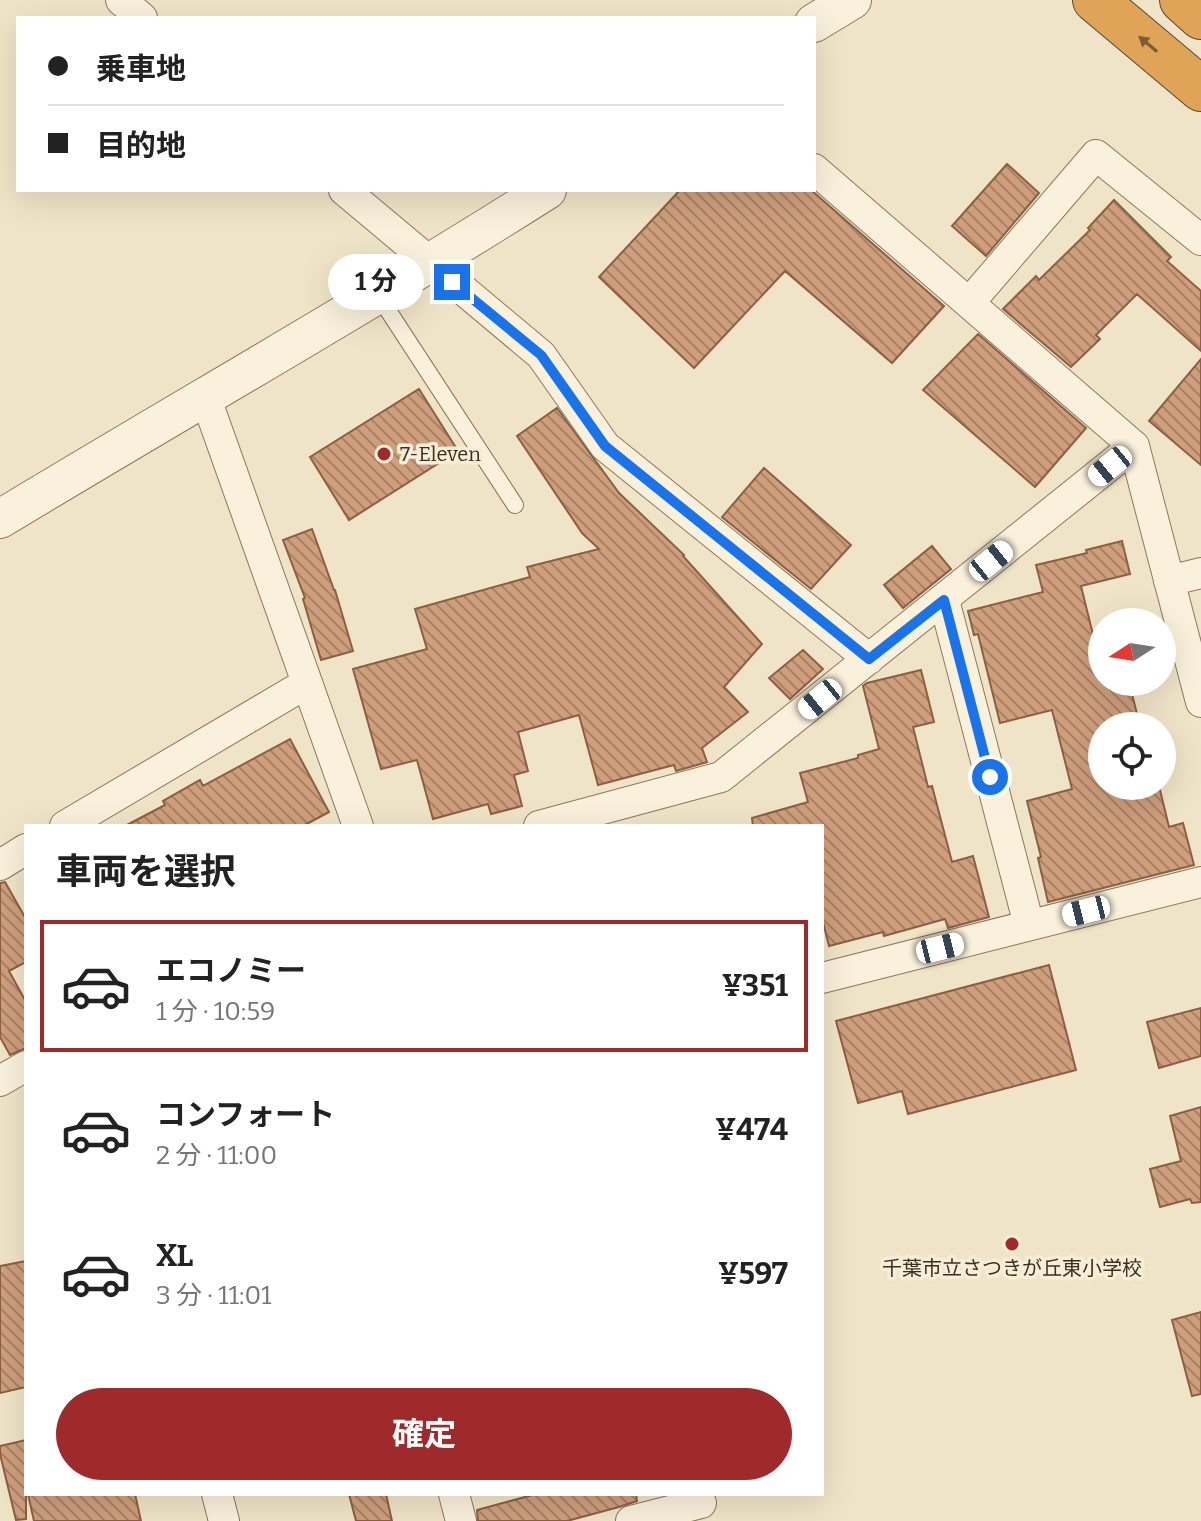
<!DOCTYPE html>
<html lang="ja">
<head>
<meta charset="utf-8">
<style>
  :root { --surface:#fff; --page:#f6f6f6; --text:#222; --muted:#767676; --line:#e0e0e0; --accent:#9e2a2b }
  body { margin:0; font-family:Bitter,"Noto Sans JP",serif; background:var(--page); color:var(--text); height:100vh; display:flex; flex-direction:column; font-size:30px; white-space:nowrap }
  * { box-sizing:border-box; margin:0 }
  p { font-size:26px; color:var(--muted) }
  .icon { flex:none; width:44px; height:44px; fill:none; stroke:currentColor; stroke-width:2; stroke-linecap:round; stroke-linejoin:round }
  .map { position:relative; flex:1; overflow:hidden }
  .panel { position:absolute; left:24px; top:824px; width:800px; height:672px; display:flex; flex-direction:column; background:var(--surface); border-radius:0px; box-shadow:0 8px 32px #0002 }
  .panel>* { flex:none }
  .top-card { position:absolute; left:16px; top:16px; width:800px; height:176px; border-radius:0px; box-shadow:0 8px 32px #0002; display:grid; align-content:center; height:176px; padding:0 32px; background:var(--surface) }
  .needle { width:52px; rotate:258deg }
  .controls { position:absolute; left:1088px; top:608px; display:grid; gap:16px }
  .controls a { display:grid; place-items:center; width:88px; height:88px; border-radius:50%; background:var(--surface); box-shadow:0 8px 32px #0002; font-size:40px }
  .end { position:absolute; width:36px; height:36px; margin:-18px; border:10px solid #1a73e8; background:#fff; box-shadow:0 0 0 4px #fff }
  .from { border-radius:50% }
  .bubble { position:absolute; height:56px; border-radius:28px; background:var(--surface); box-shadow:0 8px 32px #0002; font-size:26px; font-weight:700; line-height:56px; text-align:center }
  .car { position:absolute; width:24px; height:48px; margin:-24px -12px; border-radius:10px; box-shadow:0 0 6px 2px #0007; background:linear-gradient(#fff 24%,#345 0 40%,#fff 0 76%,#345 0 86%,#fff 0) }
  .top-card b { display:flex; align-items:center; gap:28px; height:76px; font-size:30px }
  .top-card b+b { border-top:2px solid var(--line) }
  .top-card i { width:20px; height:20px; background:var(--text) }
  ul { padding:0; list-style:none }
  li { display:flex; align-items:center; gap:24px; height:132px; margin:0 16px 12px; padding:0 16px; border:4px solid transparent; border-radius:0px }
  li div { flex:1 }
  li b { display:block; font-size:30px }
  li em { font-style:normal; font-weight:700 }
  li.active { border-color:var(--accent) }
  li>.icon { width:72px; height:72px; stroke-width:1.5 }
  h2 { padding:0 32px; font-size:36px; line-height:96px }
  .action { display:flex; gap:16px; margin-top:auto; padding:16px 32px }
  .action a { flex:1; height:92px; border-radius:48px; background:var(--accent); color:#fff; font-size:32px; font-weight:700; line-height:92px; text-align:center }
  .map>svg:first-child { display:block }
  .building { fill:url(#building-back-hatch); stroke:#8d5f41; stroke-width:2 }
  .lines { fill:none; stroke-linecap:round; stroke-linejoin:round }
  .service-casing { stroke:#8d765c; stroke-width:18 }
  .minor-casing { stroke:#8d765c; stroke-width:32 }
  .tertiary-casing { stroke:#8d765c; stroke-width:40 }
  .motorway-casing { stroke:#5b4430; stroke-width:46 }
  .service { stroke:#faf1dc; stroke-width:16 }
  .minor { stroke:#faf1dc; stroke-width:30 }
  .tertiary { stroke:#faf1dc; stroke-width:38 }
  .motorway { stroke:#e0a458; stroke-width:44 }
  .oneway { fill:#7e5d36 }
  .route { stroke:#1a73e8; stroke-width:10 }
  .poi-dot { fill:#9e2a2b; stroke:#f7eed8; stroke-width:3 }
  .labels { text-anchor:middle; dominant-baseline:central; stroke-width:7; stroke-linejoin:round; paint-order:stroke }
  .poi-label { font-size:20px; fill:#3d2e20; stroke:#f7eed8; text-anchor:start }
</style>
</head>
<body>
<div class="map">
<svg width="1201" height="1521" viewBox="0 0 1201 1521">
  <defs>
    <pattern id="building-back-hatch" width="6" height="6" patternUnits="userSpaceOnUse" patternTransform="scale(2)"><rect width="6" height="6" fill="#cf9f7d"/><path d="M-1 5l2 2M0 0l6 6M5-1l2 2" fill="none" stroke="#a98266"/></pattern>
  </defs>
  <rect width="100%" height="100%" fill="#f0e4c8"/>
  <path class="building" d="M1007,164l32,29 -53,63 -34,-30z
    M680,190h131l133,116 -52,57 -107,-92 -91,97 -95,-91z
    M1114,200l57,57 -4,4 34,30v60l-64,-57 -41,41 4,4 -29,28 -68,-58 33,-33 3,4 51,-50 -2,-2z
    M978,334l108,94 -51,59 -112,-97z
    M1201,359v106l-52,-44z
    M419,389l39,62 -109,69 -39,-63z
    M557,408l62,85 65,62 -1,1 79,88 -38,43 24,25 -46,36 5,14 -31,9 -2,-6 -76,20 -19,-70 -61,17 10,39 -14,4 8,31 -31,8 -3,-10 -55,15 -16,-59 -36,9 -28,-100 74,-20 -12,-40 115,-32 -3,-10 72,-18 -17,-16 -65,-97z
    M764,468l87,77 -40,44 -89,-72z
    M312,529l22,61h1l18,61 -32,9 -18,-61 2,-1 -22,-58z
    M1122,541l8,33 -49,12 17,69 4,-1v28h27l11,44h-38v60h57l10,41 14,-4 11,42 -146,37 -10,-44 3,-1 -14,-56 45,-12 -20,-79 -52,13 -22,-89 -4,1 -6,-24 75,-19 -7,-27 51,-12 -1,-3z
    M932,546l19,23 -48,39 -19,-23z
    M803,650l20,19 -33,30 -21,-21z
    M921,670l13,52 -21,5 15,60 4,-1 20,76 21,-6 16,61 -41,11 -3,-9 -61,17 -1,-4 -54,14 -7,-28v-92h-69l-1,-8 56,-16 -8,-29 58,-15v-3l21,-6 -16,-63 4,-3z
    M290,739l39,73 -26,14h-178l40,-21 -2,-4 37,-21 3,6z
    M5,882l21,37v43l-17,9 17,31v46l-16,7 -10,-18v-154z
    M1049,965l27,105 -168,44 -6,-23 -44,12 -22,-82z
    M1201,1008v48l-42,12 -12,-46z
    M1201,1107v95l-9,1 -2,-4 -30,8 -10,-38 31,-8 -11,-45z
    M26,1261v126l-26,6v-127z
    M1201,1312v82l-9,2 -20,-76z
    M26,1440v79l-10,1 -16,-66v-8z
    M28,1494h107l6,27h-107z
    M349,1494h37l6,27h-36z
    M536,1494h100l1,7 -18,6 -52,14h-89l-1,-11z"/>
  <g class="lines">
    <defs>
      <path id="service" d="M378,295l137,210"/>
      <path id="minor" d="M121,0l21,18
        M814,169l320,277 67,256
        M344,190l197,165 64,91 264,213
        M969,303l127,-148 105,85
        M205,396l153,430
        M1169,581l32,-8
        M944,600l85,325
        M65,826l242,-143
        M539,826l182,-49 413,-331
        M0,865l26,-16
        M822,978l379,-96
        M0,1081l26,-15
        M217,1494l7,27
        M454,1494l7,27
        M631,1521l70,-18"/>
      <path id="tertiary" d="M814,23l38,-23
        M0,519c182,-110 367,-215 547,-329"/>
      <path id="motorway" d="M1095,0l106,89
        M1182,0l19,17"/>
    </defs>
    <use href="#service" class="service-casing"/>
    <use href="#minor" class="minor-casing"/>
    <use href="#tertiary" class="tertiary-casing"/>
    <use href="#motorway" class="motorway-casing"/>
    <use href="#service" class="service"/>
    <use href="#minor" class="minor"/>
    <use href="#tertiary" class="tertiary"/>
    <use href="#motorway" class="motorway"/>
  </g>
  <defs><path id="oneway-solid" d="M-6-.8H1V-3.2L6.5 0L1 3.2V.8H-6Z" transform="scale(2)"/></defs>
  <use class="oneway" href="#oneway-solid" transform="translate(1148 44) rotate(-140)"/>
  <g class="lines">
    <path class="route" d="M452,282l89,73 64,91 264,213 75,-59 46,177"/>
  </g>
  <g class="poi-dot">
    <circle cx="384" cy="454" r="8"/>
    <circle cx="1012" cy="1244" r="8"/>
  </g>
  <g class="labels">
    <g class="poi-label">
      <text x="400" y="454">7-Eleven</text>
      <text x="1012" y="1268" text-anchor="middle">千葉市立さつきが丘東小学校</text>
    </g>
  </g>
</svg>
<div class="controls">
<a><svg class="needle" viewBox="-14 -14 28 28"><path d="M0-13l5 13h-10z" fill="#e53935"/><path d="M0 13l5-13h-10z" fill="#767676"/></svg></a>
<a><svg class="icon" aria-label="locate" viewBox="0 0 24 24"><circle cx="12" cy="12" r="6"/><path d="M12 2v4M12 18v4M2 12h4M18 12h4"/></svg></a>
</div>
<i class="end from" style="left:990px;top:777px"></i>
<i class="end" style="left:452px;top:282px"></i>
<div class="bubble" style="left:328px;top:254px;width:96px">1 分</div>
<i class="car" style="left:1110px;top:466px;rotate:231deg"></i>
<i class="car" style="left:991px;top:561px;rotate:51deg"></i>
<i class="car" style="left:820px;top:699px;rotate:231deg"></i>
<i class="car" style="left:1086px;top:911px;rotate:256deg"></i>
<i class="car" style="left:940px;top:948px;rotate:76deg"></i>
<div class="top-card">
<b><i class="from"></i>乗車地</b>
<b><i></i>目的地</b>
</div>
<section class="panel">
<h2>車両を選択</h2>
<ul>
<li class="active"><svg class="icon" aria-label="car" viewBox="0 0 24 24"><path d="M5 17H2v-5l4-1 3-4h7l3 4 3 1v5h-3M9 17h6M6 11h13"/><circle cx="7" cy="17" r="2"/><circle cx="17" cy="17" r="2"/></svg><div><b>エコノミー</b><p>1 分 · 10:59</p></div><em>¥351</em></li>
<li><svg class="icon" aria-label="car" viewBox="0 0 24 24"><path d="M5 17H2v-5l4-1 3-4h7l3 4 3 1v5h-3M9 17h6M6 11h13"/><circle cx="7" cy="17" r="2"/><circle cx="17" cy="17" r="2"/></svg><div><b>コンフォート</b><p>2 分 · 11:00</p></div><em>¥474</em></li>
<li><svg class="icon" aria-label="car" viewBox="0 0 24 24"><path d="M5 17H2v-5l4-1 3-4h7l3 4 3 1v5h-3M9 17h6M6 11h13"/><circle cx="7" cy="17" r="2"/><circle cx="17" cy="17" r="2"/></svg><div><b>XL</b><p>3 分 · 11:01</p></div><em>¥597</em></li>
</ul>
<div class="action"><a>確定</a></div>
</section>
</div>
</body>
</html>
